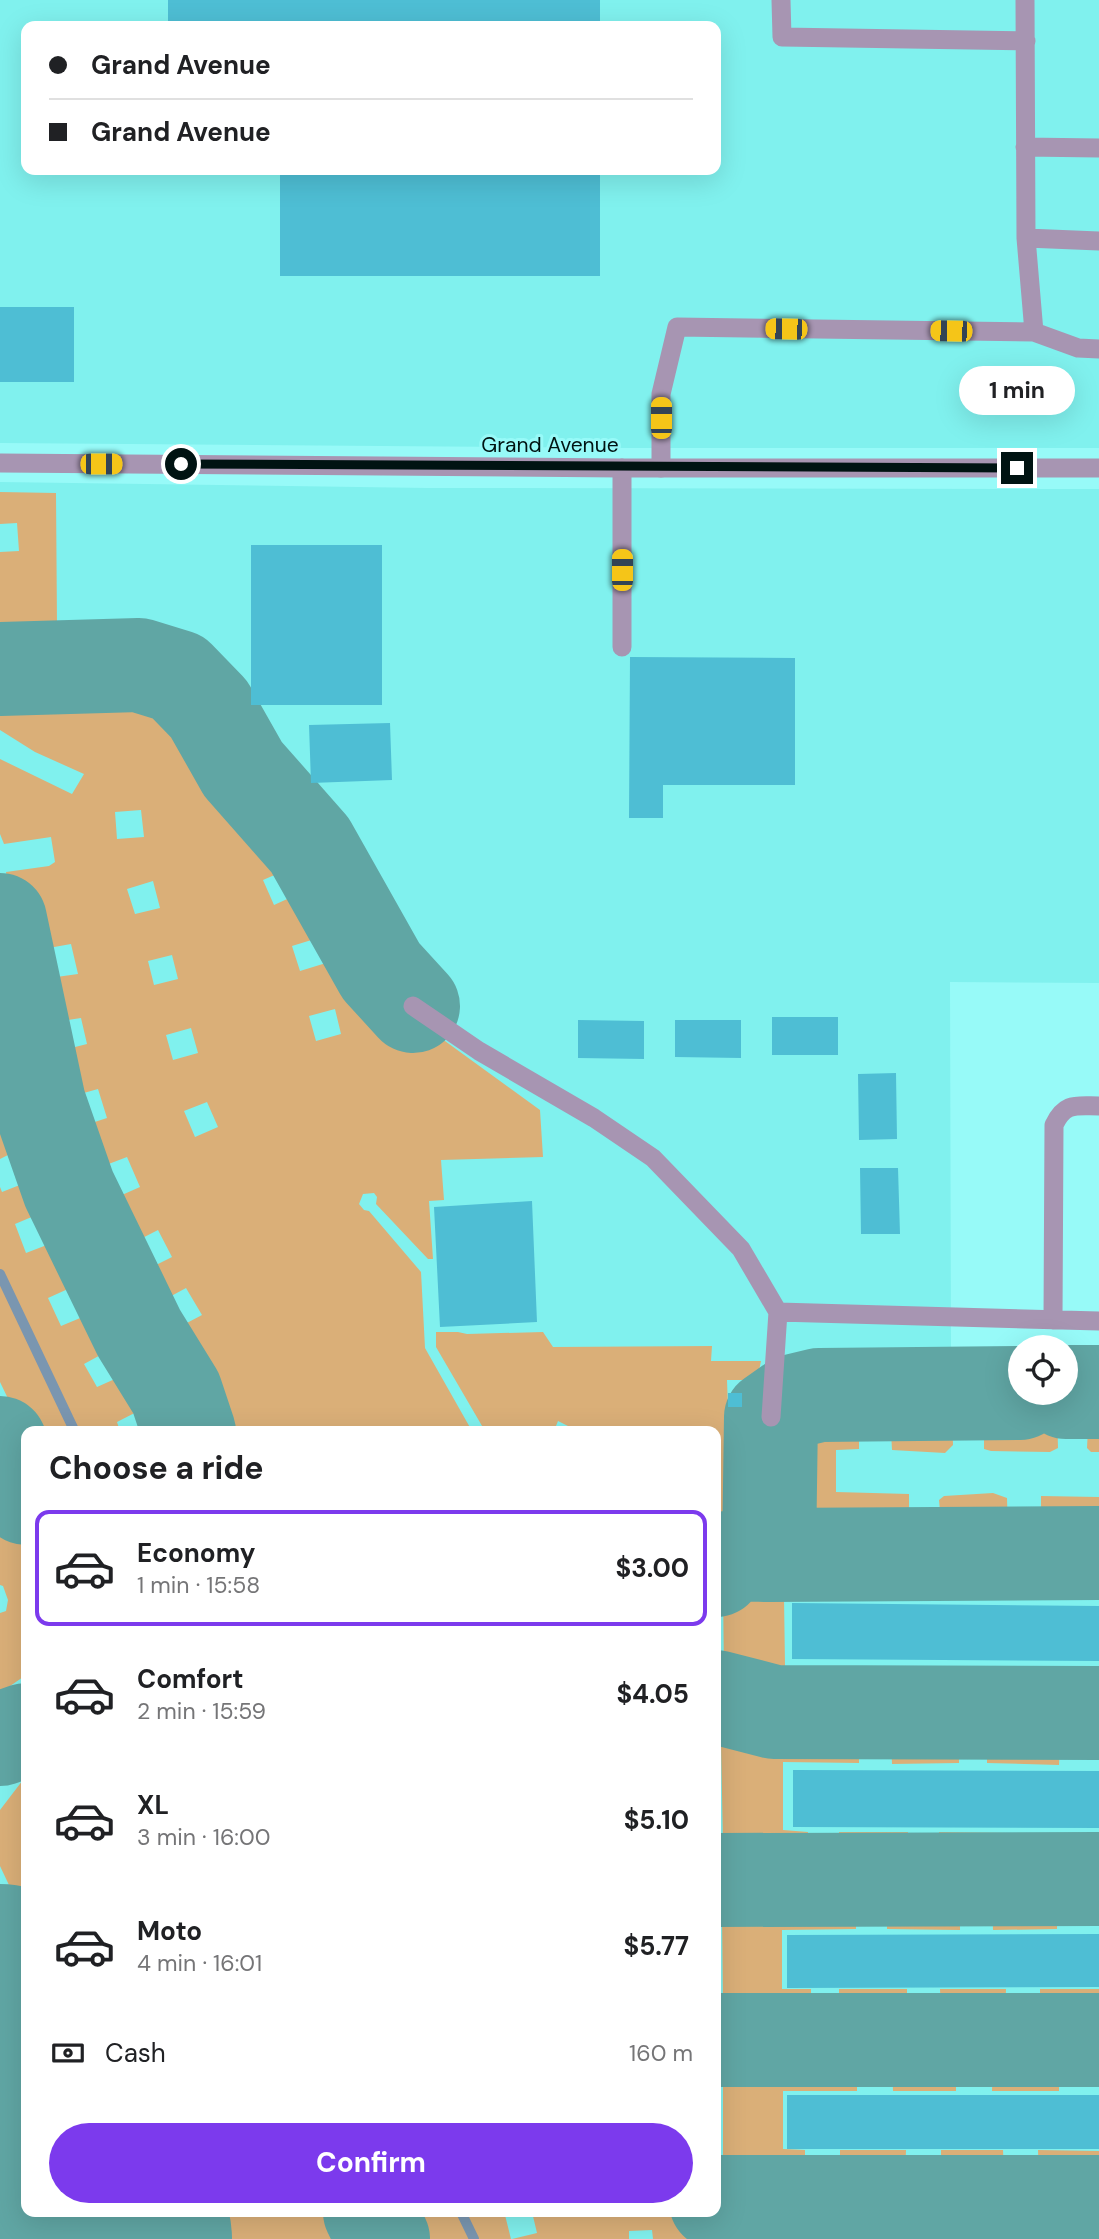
<!DOCTYPE html>
<html lang="en">
<head>
<meta charset="utf-8">
<style>
  :root { --surface:#fff; --page:#f2f2f2; --text:#202124; --muted:#757577; --line:#e0e0e0; --accent:#7c3aed }
  body { margin:0; font-family:"DM Sans",sans-serif; background:var(--page); color:var(--text); height:100vh; display:flex; flex-direction:column; font-size:26px; white-space:nowrap }
  * { box-sizing:border-box; margin:0 }
  p { font-size:23px; color:var(--muted) }
  .icon { flex:none; width:38px; height:38px; fill:none; stroke:currentColor; stroke-width:2; stroke-linecap:round; stroke-linejoin:round }
  .map { position:relative; flex:1; overflow:hidden }
  .details { position:absolute; left:21px; top:1426px; width:700px; height:791px; display:flex; flex-direction:column; background:var(--surface); border-radius:14px; box-shadow:0 7px 28px #0002 }
  .details>* { flex:none }
  .hud { position:absolute; left:21px; top:21px; width:700px; height:154px; border-radius:14px; box-shadow:0 7px 28px #0002; display:grid; align-content:center; height:154px; padding:0 28px; background:var(--surface) }
  .controls { position:absolute; left:1008px; top:1335px; display:grid; gap:14px }
  .controls a { display:grid; place-items:center; width:70px; height:70px; border-radius:50%; background:var(--surface); box-shadow:0 7px 28px #0002; font-size:35px }
  .end { position:absolute; width:32px; height:32px; margin:-16px; border:9px solid #001312; background:#fff; box-shadow:0 0 0 4px #fff }
  .from { border-radius:50% }
  .bubble { position:absolute; height:49px; border-radius:24px; background:var(--surface); box-shadow:0 7px 28px #0002; font-size:23px; font-weight:700; line-height:49px; text-align:center }
  .car { position:absolute; width:21px; height:42px; margin:-21px -10px; border-radius:9px; box-shadow:0 0 5px 2px #0007; background:linear-gradient(#f5c518 24%,#345 0 40%,#f5c518 0 76%,#345 0 86%,#f5c518 0) }
  .hud b { display:flex; align-items:center; gap:24px; height:66px; font-size:26px }
  .hud b+b { border-top:2px solid var(--line) }
  .hud i { width:18px; height:18px; background:var(--text) }
  ul { padding:0; list-style:none }
  li { display:flex; align-items:center; gap:21px; height:116px; margin:0 14px 10px; padding:0 14px; border:4px solid transparent; border-radius:14px }
  li div { flex:1 }
  li b { display:block; font-size:26px }
  li em { font-style:normal; font-weight:700 }
  li.active { border-color:var(--accent) }
  li>.icon { width:63px; height:63px; stroke-width:1.5 }
  h2 { padding:0 28px; font-size:32px; line-height:84px }
  .pay { display:flex; align-items:center; gap:18px; height:77px; padding:0 28px; font-size:26px }
  .pay p { margin-inline-start:auto }
  .button { display:flex; gap:14px; margin-top:auto; padding:14px 28px }
  .button a { flex:1; height:80px; border-radius:42px; background:var(--accent); color:#fff; font-size:28px; font-weight:700; line-height:80px; text-align:center }
  .map>svg:first-child { display:block }
  .built { fill:#80f1ee; fill-rule:evenodd }
  .green { fill:#daaf78; fill-rule:evenodd }
  .lines { fill:none; stroke-linecap:round; stroke-linejoin:round }
  .stream { stroke:#7a96b0; stroke-width:10 }
  .taxiway { stroke:#60a6a4; stroke-width:94 }
  .runway { stroke:#60a6a4; stroke-width:234 }
  .building { fill:#4ebed4 }
  .service { stroke:#a795b2; stroke-width:19 }
  .minor { stroke:#a795b2; stroke-width:19 }
  .route { stroke:#001312; stroke-width:9 }
  .labels { text-anchor:middle; dominant-baseline:central; stroke-width:6; stroke-linejoin:round; paint-order:stroke }
  .street-label { font-size:21px; fill:#001312; stroke:#97faf8 }
</style>
</head>
<body>
<div class="map">
<svg width="1099" height="2239" viewBox="0 0 1099 2239">
  <rect width="100%" height="100%" fill="#97faf8"/>
  <path class="built" d="M0,0h1099v448h-467l-632,-5zM26,26h690v144h-690z
    M0,482l428,6 671,1v494l-149,-1 1,374 69,1v36h46v-36h33v882h-1099zM26,1432h690v780h-690z"/>
  <path class="green" d="M0,492l56,1 1,131c-17,28 -26,28 -57,29v-101l19,-1 -2,-28 -17,1z
    M88,681l35,3 36,11 28,19 15,30 36,46 55,61 29,40 48,81 35,40 135,98 3,47 -102,3 3,40 -15,1 4,58h-5l-52,-55 1,-7 -3,-4 -11,1 -4,10 5,6 5,1 52,61 4,76 47,83h-268l-17,-50 -23,-39 2,-8 36,-19 -16,-27 -35,19h-8l-11,-20 -1,-7 7,-6 34,-17 -14,-27 -41,21 -5,-2 -18,-38 3,-5 43,-19 -13,-30 -42,16c-15,-8 -19,-26 -18,-42l40,-13 -9,-29 -43,12 -12,-40 4,-7 40,-10 -6,-26 -46,7 -6,-41 6,-4 43,-6 -7,-30 -45,8 -7,-6 -13,-74 43,-6 6,-4 -4,-25 -47,7 -4,-10v-75l72,35 12,-20 -49,-22 -35,-22v-46zM141,810l3,27 -27,2 -2,-27zM286,870l10,25 -22,10 -11,-25zM153,881l7,27 -25,6 -8,-25zM318,938l8,25 -26,8 -8,-25zM172,955l6,24 -24,6 -6,-24zM335,1009l6,25 -25,7 -7,-25zM191,1028l7,25 -25,7 -7,-25zM207,1102l11,25 -23,10 -11,-26z
    M18,1111l7,4 7,25 -4,5 -28,14v-42z
    M40,1177c8,9 14,19 13,31l-38,16 11,29 39,-15c13,6 19,22 22,36l-8,10 -31,14 13,28 36,-15 14,4 10,25 -4,6 -33,18 13,23 38,-17h8l13,22 2,9 -41,21 3,9 -94,1v4l-26,-54v-195l2,5z
    M436,1332h22l9,2 76,-2 10,15 159,-1 -1,15h50l-4,19h-30l1,28h15l1,-16h13l-2,85 -39,51v-96l-138,-1 -20,-10 -4,10h-69l-49,-84z
    M1020,1357v22l-236,3v-23z
    M1066,1357h33v21h-33z
    M1093,1404h6v48h-8l-4,-4 2,-38z
    M945,1406l7,4 1,35 -8,8 -53,-3 -2,-36 4,-7z
    M989,1406h64l4,6 1,36 -8,4 -59,-1 -7,-2v-38z
    M816,1410h43v39l-23,1v42l73,2v40l-9,5h-99l-13,-4 -7,-7 1,-86z
    M993,1493l14,5 1,35 -6,5h-58l-2,-5 -3,-33 5,-4z
    M1041,1496l58,1v40c-20,0 -44,5 -58,-10z
    M0,1497l26,54v124l-26,18v-80l6,-2 2,-11 -5,-14 -3,-1z
    M999,1565h51l10,13v20l-69,-1v-21z
    M900,1566l51,1 9,11 1,19h-70v-18z
    M851,1567l8,13 1,17h-76l1,69h24l-2,26 -7,7 -55,-10 -21,-17 -1,-80 22,-24z
    M840,1666h70l-2,25 -10,9 -49,2 -11,-10z
    M940,1666l71,1 -2,22 -9,11h-53l-7,-9z
    M1040,1667h59v31l-3,3 -47,-2 -10,-9z
    M741,1723l57,7h50l11,10v23l-76,-1v68l25,2 1,22 -11,11h-53l-22,-23 -2,-98z
    M898,1728l53,1 8,11v23l-67,1 -1,-26z
    M997,1729h56l7,13 -1,23 -72,-2v-21z
    M26,1776v145l-26,-55v-56z
    M839,1832h69l1,21 -10,10 -49,1 -11,-10z
    M939,1832l68,1v22l-11,9h-47l-10,-9z
    M1038,1833h61v30l-52,1 -9,-14z
    M741,1892h106l9,9v28l-74,1v59h29v26l-9,10 -60,-2 -19,-20 -1,-91z
    M892,1892l66,2 2,10v26l-73,-1v-30z
    M997,1894h49l11,7v28l-64,1 -1,-28z
    M839,1989h68v27l-12,10 -48,-1 -8,-7z
    M940,1989h66l-1,26 -9,12 -46,-1 -9,-10z
    M1040,1989h59v35l-51,2 -8,-9z
    M746,2054h70l1,21 11,-1v-19h24l5,7v29h-74v58l22,1v29l-4,7h-58l-20,-22v-88z
    M896,2055l57,1 3,13v22h-63l-1,-27z
    M1000,2056h53l6,6v29h-67l1,-28z
    M0,2139l26,54v19h9l14,27h-49z
    M840,2150h66l-1,27 -9,9h-48l-8,-9z
    M941,2150h62l1,21 -9,15 -45,1 -9,-6z
    M1038,2150l61,1v34l-51,2 -9,-8z
    M167,2212h177l13,27h-177z
    M397,2212h119l-11,3 6,24h-101z
    M532,2212h159v27h-38l-1,-9 -23,1v8h-117l25,-6z
    M732,2216h107l8,2 6,11v10h-130v-14z
    M894,2216l55,1 8,11v11h-70l-1,-15z
    M1016,2216l30,1 11,5 3,17h-65l-1,-12 6,-9z"/>
  <g class="lines">
    <path class="stream" d="M0,1274l75,158
      M461,2212l13,27"/>
    <path class="taxiway" d="M0,669l139,-4 39,12 31,32 34,60 67,76 71,126 32,35
      M0,920l39,183 30,86 70,144 37,60 13,39
      M1066,1392h33
      M0,1443l26,55
      M769,1555l330,-2
      M716,1570c14,-19 32,-15 53,-15l2,-138 23,-16 25,-6 201,-2
      M716,1697l58,15 325,1
      M0,1739l26,-9
      M716,1880l383,-1
      M716,2040h383
      M716,2202h383
      M370,2212l13,27"/>
    <path class="runway" d="M0,2001l26,54
      M102,2212l13,27"/>
  </g>
  <path class="building" d="M168,0h432v26h-432z
    M280,170h320v106h-320z
    M0,307h74v75h-74z
    M251,545h131v160h-131z
    M630,657l165,1v127h-132v33h-34z
    M390,723l2,57 -81,3 -2,-58z
    M772,1017h66v38h-66z
    M578,1020l66,1v38l-66,-1z
    M675,1020h66v38l-66,-1z
    M896,1073l1,66 -38,1 -1,-66z
    M860,1168h38l2,66h-39z
    M532,1201l5,121 -97,5 -6,-120z
    M728,1393h14v14h-14z
    M792,1603l307,3v55l-307,-2z
    M793,1770l306,1v57l-306,-1z
    M1099,1934v53l-312,1v-53z
    M787,2095h312v54h-312z"/>
  <g class="lines">
    <path class="service" d="M781,0l1,37 244,4
      M1025,0l1,238
      M1025,147l74,1
      M1034,332l-8,-94 73,3
      M622,468v179
      M661,468v-74l16,-67 357,5 44,16 21,1
      M413,1006l66,45 115,67 59,40 88,91 37,63 321,9
      M1053,1320l1,-195c11,-23 22,-19 45,-19
      M771,1417l7,-105"/>
    <path class="minor" d="M0,463l622,5h477"/>
  </g>
  <g class="lines">
    <path class="route" d="M181,464l836,4"/>
  </g>
  <g class="labels">
    <g class="street-label">
      <text x="550" y="445">Grand Avenue</text>
    </g>
  </g>
</svg>
<div class="controls">
<a><svg class="icon" aria-label="locate" viewBox="0 0 24 24"><circle cx="12" cy="12" r="6"/><path d="M12 2v4M12 18v4M2 12h4M18 12h4"/></svg></a>
</div>
<i class="end from" style="left:181px;top:464px"></i>
<i class="end" style="left:1017px;top:468px"></i>
<div class="bubble" style="left:959px;top:366px;width:116px">1 min</div>
<i class="car" style="left:786px;top:329px;rotate:271deg"></i>
<i class="car" style="left:951px;top:331px;rotate:271deg"></i>
<i class="car" style="left:661px;top:418px;rotate:0deg"></i>
<i class="car" style="left:101px;top:464px;rotate:90deg"></i>
<i class="car" style="left:622px;top:570px;rotate:0deg"></i>
<div class="hud">
<b><i class="from"></i>Grand Avenue</b>
<b><i></i>Grand Avenue</b>
</div>
<section class="details">
<h2>Choose a ride</h2>
<ul>
<li class="active"><svg class="icon" aria-label="car" viewBox="0 0 24 24"><path d="M5 17H2v-5l4-1 3-4h7l3 4 3 1v5h-3M9 17h6M6 11h13"/><circle cx="7" cy="17" r="2"/><circle cx="17" cy="17" r="2"/></svg><div><b>Economy</b><p>1 min · 15:58</p></div><em>$3.00</em></li>
<li><svg class="icon" aria-label="car" viewBox="0 0 24 24"><path d="M5 17H2v-5l4-1 3-4h7l3 4 3 1v5h-3M9 17h6M6 11h13"/><circle cx="7" cy="17" r="2"/><circle cx="17" cy="17" r="2"/></svg><div><b>Comfort</b><p>2 min · 15:59</p></div><em>$4.05</em></li>
<li><svg class="icon" aria-label="car" viewBox="0 0 24 24"><path d="M5 17H2v-5l4-1 3-4h7l3 4 3 1v5h-3M9 17h6M6 11h13"/><circle cx="7" cy="17" r="2"/><circle cx="17" cy="17" r="2"/></svg><div><b>XL</b><p>3 min · 16:00</p></div><em>$5.10</em></li>
<li><svg class="icon" aria-label="car" viewBox="0 0 24 24"><path d="M5 17H2v-5l4-1 3-4h7l3 4 3 1v5h-3M9 17h6M6 11h13"/><circle cx="7" cy="17" r="2"/><circle cx="17" cy="17" r="2"/></svg><div><b>Moto</b><p>4 min · 16:01</p></div><em>$5.77</em></li>
</ul>
<div class="pay"><svg class="icon" aria-label="cash" viewBox="0 0 24 24"><path d="M3 7h18v10H3z"/><circle cx="12" cy="12" r="2"/></svg>Cash<p>160 m</p></div>
<div class="button"><a>Confirm</a></div>
</section>
</div>
</body>
</html>
